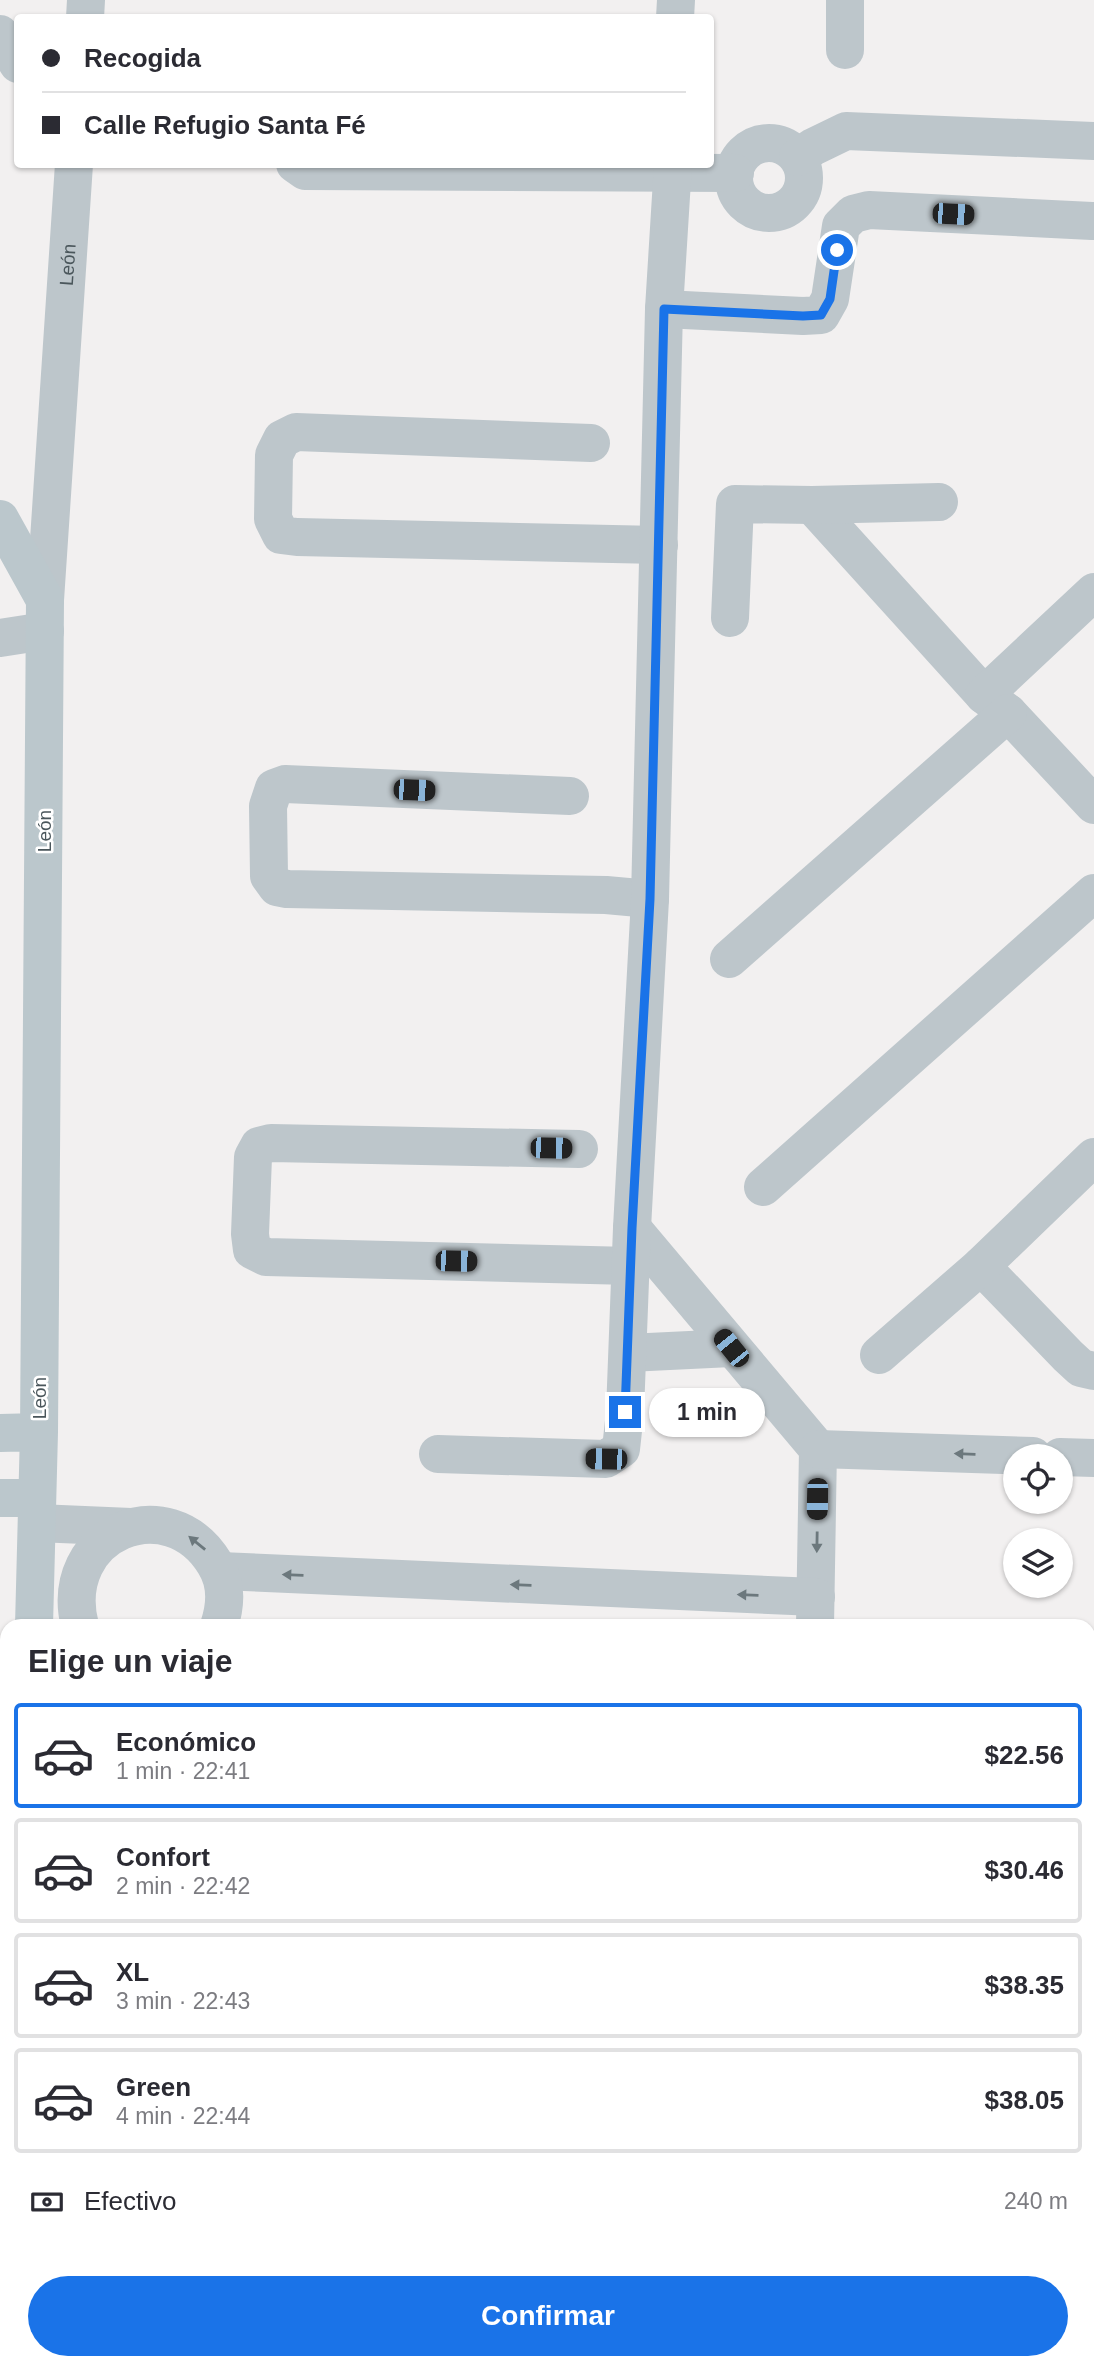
<!DOCTYPE html>
<html lang="es">
<head>
<meta charset="utf-8">
<style>
  :root { --surface:#fff; --page:#f2f2f3; --text:#2b2b33; --muted:#7c7c81; --line:#e1e1e2; --accent:#1a73e8 }
  body { margin:0; font-family:Helvetica,sans-serif; background:var(--page); color:var(--text); height:100vh; display:flex; flex-direction:column; font-size:26px; white-space:nowrap }
  * { box-sizing:border-box; margin:0 }
  p { font-size:23px; color:var(--muted) }
  .icon { flex:none; width:38px; height:38px; fill:none; stroke:currentColor; stroke-width:2; stroke-linecap:round; stroke-linejoin:round }
  .map { position:relative; flex:1; overflow:hidden }
  .sheet { position:absolute; left:0px; top:1619px; width:1096px; height:751px; display:flex; flex-direction:column; background:var(--surface); border-radius:21px 21px 0 0; box-shadow:0 2px 5px #0004 }
  .sheet>* { flex:none }
  .hud { position:absolute; left:14px; top:14px; width:700px; height:154px; border-radius:7px; box-shadow:0 2px 5px #0004; display:grid; align-content:center; height:154px; padding:0 28px; background:var(--surface) }
  .buttons { position:absolute; left:1003px; top:1444px; display:grid; gap:14px }
  .buttons a { display:grid; place-items:center; width:70px; height:70px; border-radius:50%; background:var(--surface); box-shadow:0 2px 5px #0004; font-size:35px }
  .end { position:absolute; width:32px; height:32px; margin:-16px; border:9px solid #1a73e8; background:#fff; box-shadow:0 0 0 4px #fff }
  .from { border-radius:50% }
  .bubble { position:absolute; height:49px; border-radius:24px; background:var(--surface); box-shadow:0 2px 5px #0004; font-size:23px; font-weight:700; line-height:49px; text-align:center }
  .car { position:absolute; width:21px; height:42px; margin:-21px -10px; border-radius:9px; box-shadow:0 0 5px 2px #0007; background:linear-gradient(#222 24%,#8ab4d8 0 40%,#222 0 76%,#8ab4d8 0 86%,#222 0) }
  .hud b { display:flex; align-items:center; gap:24px; height:66px; font-size:26px }
  .hud b+b { border-top:2px solid var(--line) }
  .hud i { width:18px; height:18px; background:var(--text) }
  ul { padding:0; list-style:none }
  li { display:flex; align-items:center; gap:21px; height:105px; margin:0 14px 10px; padding:0 14px; border:4px solid var(--line); border-radius:7px }
  li div { flex:1 }
  li b { display:block; font-size:26px }
  li em { font-style:normal; font-weight:700 }
  li.selected { border-color:var(--accent) }
  li>.icon { width:63px; height:63px; stroke-width:1.5 }
  h2 { padding:0 28px; font-size:32px; line-height:84px }
  .pay { display:flex; align-items:center; gap:18px; height:77px; padding:0 28px; font-size:26px }
  .pay p { margin-inline-start:auto }
  .primary-button { display:flex; gap:14px; margin-top:auto; padding:14px 28px }
  .primary-button a { flex:1; height:80px; border-radius:42px; background:var(--accent); color:#fff; font-size:28px; font-weight:700; line-height:80px; text-align:center }
  .map>svg:first-child { display:block }
  .lines { fill:none; stroke-linecap:round; stroke-linejoin:round }
  .street { stroke:#bdc6cb; stroke-width:38 }
  .secondary { stroke:#bbc7cc; stroke-width:38 }
  .oneway { fill:#6c787d }
  .route { stroke:#1a73e8; stroke-width:9 }
  .labels { text-anchor:middle; dominant-baseline:central; stroke-width:5; stroke-linejoin:round; paint-order:stroke }
  .street-label { font-size:19px; fill:#4a565b; stroke:#fff }
</style>
</head>
<body>
<div class="map">
<svg width="1094" height="2369" viewBox="0 0 1094 2369">
  <rect width="100%" height="100%" fill="#f2f0f0"/>
  <g class="lines">
    <g class="street">
      <path d="M85,18l1,-18"/>
      <path d="M675,18l1,-18"/>
      <path d="M0,34l18,30"/>
      <path d="M845,50v-50"/>
      <circle cx="769" cy="178" r="35"/>
      <path d="M798,157l15,-10 33,-16 248,10"/>
      <path d="M295,164l10,7 430,2"/>
      <path d="M664,309l139,7 18,-1 9,-16 11,-73 12,-12 16,-4 223,11"/>
      <path d="M591,443l-295,-11 -14,7 -8,16 -1,64 8,16 16,2 362,8"/>
      <path d="M812,505l172,190 24,18 86,92"/>
      <path id="s1" d="M45,600l29,-436"/>
      <path d="M730,618l5,-114 77,1 127,-3"/>
      <path d="M0,638l45,-7"/>
      <path d="M984,695l110,-103"/>
      <path d="M570,796l-285,-12 -11,4 -6,18 1,70 8,11 10,2 319,6 44,4"/>
      <path d="M729,959l279,-246"/>
      <path d="M579,1149l-308,-6 -12,3 -6,11 -3,77 2,16 14,7 365,9"/>
      <path d="M763,1187l331,-294"/>
      <path d="M632,1228l186,221 -3,177"/>
      <path d="M981,1266l87,90 13,12 13,3"/>
      <path d="M628,1353l103,-5"/>
      <path d="M879,1355l102,-89 113,-109"/>
      <path d="M818,1449l215,7"/>
      <path d="M438,1454l168,5 15,-10 4,-37 7,-184 18,-329 14,-590 9,-145"/>
      <path d="M1060,1457l34,1"/>
      <path d="M37,1523l94,4"/>
      <path d="M220,1571l596,26"/>
      <path d="M80,1626c-24,-94 89,-139 135,-62 12,19 11,41 4,62"/>
      <path d="M1088,1809h6"/>
      <path d="M0,2178h7"/>
      <path d="M802,2362l2,7"/>
    </g>
    <path class="secondary" d="M0,519l45,81 -6,832 -5,194
      M0,1433l39,-1
      M0,1498h37
      M141,2362l2,7"/>
  </g>
  <defs><path id="oneway-solid" d="M-6-.8H1V-3.2L6.5 0L1 3.2V.8H-6Z" transform="scale(1.75)"/></defs>
  <g class="oneway">
    <use href="#oneway-solid" transform="translate(965 1454) rotate(-178)"/>
    <use href="#oneway-solid" transform="translate(817 1542) rotate(91)"/>
    <use href="#oneway-solid" transform="translate(197 1543) rotate(-141)"/>
    <use href="#oneway-solid" transform="translate(293 1575) rotate(-178)"/>
    <use href="#oneway-solid" transform="translate(521 1585) rotate(-178)"/>
    <use href="#oneway-solid" transform="translate(748 1595) rotate(-178)"/>
  </g>
  <g class="lines">
    <path class="route" d="M625,1412l7,-184 18,-329 14,-590 139,7 18,-1 9,-16 7,-49"/>
  </g>
  <g class="labels">
    <g class="street-label">
      <text stroke="none"><textPath href="#s1" startOffset="336">León</textPath></text>
      <text transform="translate(44 831) rotate(-90)">León</text>
      <text transform="translate(39 1398) rotate(-90)">León</text>
    </g>
  </g>
</svg>
<div class="buttons">
<a><svg class="icon" aria-label="locate" viewBox="0 0 24 24"><circle cx="12" cy="12" r="6"/><path d="M12 2v4M12 18v4M2 12h4M18 12h4"/></svg></a>
<a><svg class="icon" aria-label="layers" viewBox="0 0 24 24"><path d="M12 4l9 5-9 5-9-5zM3 14l9 5 9-5"/></svg></a>
</div>
<i class="end from" style="left:837px;top:250px"></i>
<i class="end" style="left:625px;top:1412px"></i>
<div class="bubble" style="left:649px;top:1388px;width:116px">1 min</div>
<i class="car" style="left:953px;top:214px;rotate:93deg"></i>
<i class="car" style="left:414px;top:790px;rotate:92deg"></i>
<i class="car" style="left:551px;top:1148px;rotate:91deg"></i>
<i class="car" style="left:456px;top:1261px;rotate:91deg"></i>
<i class="car" style="left:731px;top:1348px;rotate:321deg"></i>
<i class="car" style="left:606px;top:1459px;rotate:271deg"></i>
<i class="car" style="left:817px;top:1499px;rotate:181deg"></i>
<div class="hud">
<b><i class="from"></i>Recogida</b>
<b><i></i>Calle Refugio Santa Fé</b>
</div>
<section class="sheet">
<h2>Elige un viaje</h2>
<ul>
<li class="selected"><svg class="icon" aria-label="car" viewBox="0 0 24 24"><path d="M5 17H2v-5l4-1 3-4h7l3 4 3 1v5h-3M9 17h6M6 11h13"/><circle cx="7" cy="17" r="2"/><circle cx="17" cy="17" r="2"/></svg><div><b>Económico</b><p>1 min · 22:41</p></div><em>$22.56</em></li>
<li><svg class="icon" aria-label="car" viewBox="0 0 24 24"><path d="M5 17H2v-5l4-1 3-4h7l3 4 3 1v5h-3M9 17h6M6 11h13"/><circle cx="7" cy="17" r="2"/><circle cx="17" cy="17" r="2"/></svg><div><b>Confort</b><p>2 min · 22:42</p></div><em>$30.46</em></li>
<li><svg class="icon" aria-label="car" viewBox="0 0 24 24"><path d="M5 17H2v-5l4-1 3-4h7l3 4 3 1v5h-3M9 17h6M6 11h13"/><circle cx="7" cy="17" r="2"/><circle cx="17" cy="17" r="2"/></svg><div><b>XL</b><p>3 min · 22:43</p></div><em>$38.35</em></li>
<li><svg class="icon" aria-label="car" viewBox="0 0 24 24"><path d="M5 17H2v-5l4-1 3-4h7l3 4 3 1v5h-3M9 17h6M6 11h13"/><circle cx="7" cy="17" r="2"/><circle cx="17" cy="17" r="2"/></svg><div><b>Green</b><p>4 min · 22:44</p></div><em>$38.05</em></li>
</ul>
<div class="pay"><svg class="icon" aria-label="cash" viewBox="0 0 24 24"><path d="M3 7h18v10H3z"/><circle cx="12" cy="12" r="2"/></svg>Efectivo<p>240 m</p></div>
<div class="primary-button"><a>Confirmar</a></div>
</section>
</div>
</body>
</html>
